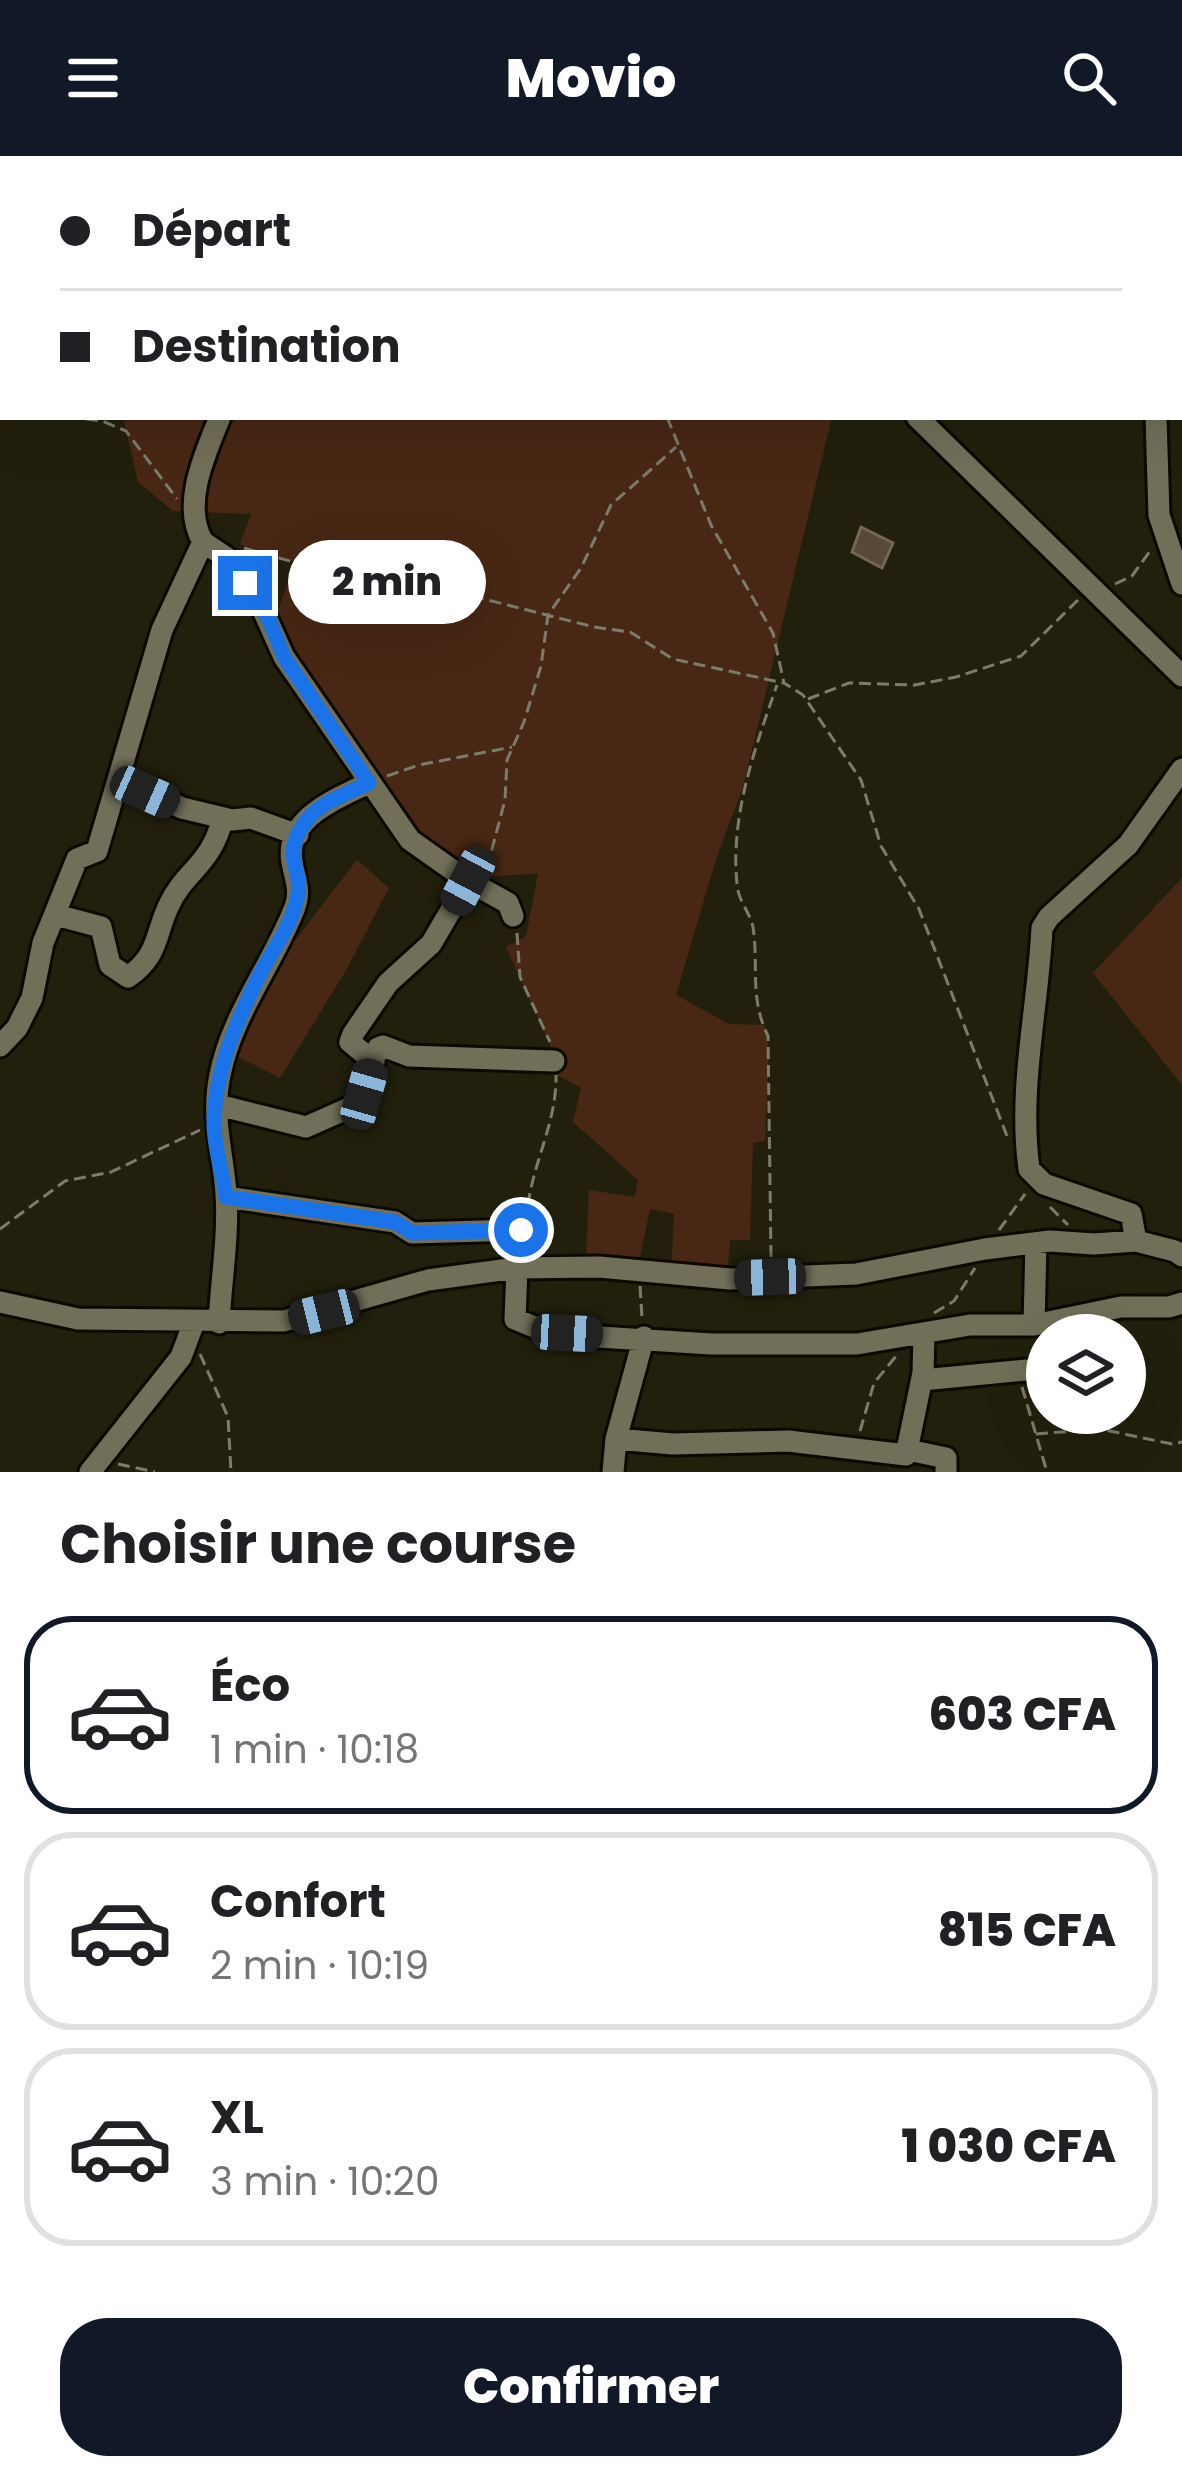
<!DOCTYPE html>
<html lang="fr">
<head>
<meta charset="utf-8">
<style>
  :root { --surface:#fff; --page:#f6f6f6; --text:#202124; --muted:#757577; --line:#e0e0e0; --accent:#111827 }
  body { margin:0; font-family:Poppins,sans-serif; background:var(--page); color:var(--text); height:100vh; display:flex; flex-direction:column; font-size:45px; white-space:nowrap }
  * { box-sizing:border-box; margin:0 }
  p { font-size:39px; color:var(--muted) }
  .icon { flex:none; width:66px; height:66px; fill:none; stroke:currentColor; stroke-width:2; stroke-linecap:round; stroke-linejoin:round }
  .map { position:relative; height:1316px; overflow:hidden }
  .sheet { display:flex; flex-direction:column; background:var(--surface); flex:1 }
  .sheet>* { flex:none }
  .top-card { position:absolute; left:0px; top:0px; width:1182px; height:264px; box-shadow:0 12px 48px #0002; display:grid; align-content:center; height:264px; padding:0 60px; background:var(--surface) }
  .tools { position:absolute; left:1026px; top:1158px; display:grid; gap:24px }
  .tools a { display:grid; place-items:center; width:120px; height:120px; border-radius:50%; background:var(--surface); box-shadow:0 12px 48px #0002; font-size:60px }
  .end { position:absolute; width:54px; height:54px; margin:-27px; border:15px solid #1a73e8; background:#fff; box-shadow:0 0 0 6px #fff }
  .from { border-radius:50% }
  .bubble { position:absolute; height:84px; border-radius:42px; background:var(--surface); box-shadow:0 12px 48px #0002; font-size:39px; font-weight:800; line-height:84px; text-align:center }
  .car { position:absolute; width:36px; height:72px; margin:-36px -18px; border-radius:15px; box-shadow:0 0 9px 3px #0007; background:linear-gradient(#222 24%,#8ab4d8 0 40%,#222 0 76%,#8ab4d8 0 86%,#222 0) }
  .top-card b { display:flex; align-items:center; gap:42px; height:114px; font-size:45px }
  .top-card b+b { border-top:3px solid var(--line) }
  .top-card i { width:30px; height:30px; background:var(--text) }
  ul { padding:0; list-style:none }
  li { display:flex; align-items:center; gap:36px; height:198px; margin:0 24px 18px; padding:0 36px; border:6px solid var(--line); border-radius:48px }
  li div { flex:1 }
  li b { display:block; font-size:45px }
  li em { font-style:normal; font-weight:800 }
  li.selected { border-color:var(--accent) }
  li>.icon { width:108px; height:108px; stroke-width:1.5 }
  h2 { padding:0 60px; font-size:54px; line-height:144px }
  .primary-button { display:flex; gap:24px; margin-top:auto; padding:24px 60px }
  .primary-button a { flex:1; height:138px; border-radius:48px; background:var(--accent); color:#fff; font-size:48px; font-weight:800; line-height:138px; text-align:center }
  header { display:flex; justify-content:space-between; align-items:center; height:156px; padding:0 60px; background:var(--accent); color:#fff; font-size:54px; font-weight:800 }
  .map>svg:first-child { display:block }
  .green { fill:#482714 }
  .building { fill:#564a37; stroke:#746754; stroke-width:3 }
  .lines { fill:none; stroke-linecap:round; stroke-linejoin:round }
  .minor-casing { stroke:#0b0900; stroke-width:27 }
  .path { stroke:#7d7b6b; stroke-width:3; stroke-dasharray:12 6; stroke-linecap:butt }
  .minor { stroke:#716f58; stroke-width:21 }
  .route { stroke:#1a73e8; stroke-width:15 }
</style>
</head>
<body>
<header><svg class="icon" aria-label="menu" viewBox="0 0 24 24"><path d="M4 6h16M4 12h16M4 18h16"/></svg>Movio<svg class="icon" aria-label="search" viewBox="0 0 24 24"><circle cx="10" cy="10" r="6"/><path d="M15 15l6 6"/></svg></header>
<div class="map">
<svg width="1182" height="1316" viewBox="0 0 1182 1316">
  <rect width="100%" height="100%" fill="#22200c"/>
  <path class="green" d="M64,0h378l2,3h-379z
    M123,261h709l-89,370 -27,72 -40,136 53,29 36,1 4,26 -4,90 -12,2 -3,97h-20l-3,41 -56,-3 3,-64 -24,-5 -13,62 -51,-13 3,-68 46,7 3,-17 -65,-58 8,-34 -26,-14 -5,-30 -44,-97 20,-11 12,-62 -90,4 -16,-9 -28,-27 -133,-212 24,-68 -55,-18 11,-30 -78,-3 -35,-29z
    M357,704l32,28 -44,84 -65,106 -49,-25 35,-75z
    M1182,722v207l-89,-112z"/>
  <path class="building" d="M861,371l32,16 -11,25 -30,-16z"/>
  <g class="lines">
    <defs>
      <path id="minor" d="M651,0l3,3
        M1148,0v3
        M321,3l1,-3
        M1179,118h3
        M1179,166l3,-2
        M917,261l265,259
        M1156,261l3,98 23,69
        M203,386l24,16 35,50 22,49 126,183 58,41 40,22 5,13
        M120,622l62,30 50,12 19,-2 47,17
        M56,759l45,12 9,38 18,12c31,-21 27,-43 41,-72 17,-36 41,-38 54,-87
        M0,890l17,-18 15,-30 11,-55 34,-84 20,-8 65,-221 41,-88c-22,-37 2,-88 17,-125
        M374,906l-24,-20 3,-8 35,-51 43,-39 37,-63
        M218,949l88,22 52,-23 20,-56 5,-2 26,10 145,5
        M226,1041l169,25 17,11 109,-3 7,-8
        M1136,1085l-5,-27 -87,-30 -15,-15c-11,-81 9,-160 13,-241l7,-11 79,-72 54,-76
        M517,1112l-2,51 36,15 160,10h146l113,-19h64l87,-18h48l13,-4
        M0,1146l78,17 206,2 144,-41 89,-12 82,-1 131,12 126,-5 129,-25 65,-8 44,3 42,-3 39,10 7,5
        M219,1167c2,-42 10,-88 7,-130 -3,-41 -15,-76 -6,-118 12,-61 53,-111 75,-168 6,-16 0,-28 -3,-45 -8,-44 46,-64 77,-79
        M1034,1169l2,-82
        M922,1224l104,-10
        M616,1283l57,5 115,-3 118,14 17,-82 1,-39
        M908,1294l38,8v14
        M90,1316l91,-115 13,-35
        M613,1316l3,-33 28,-102"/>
    </defs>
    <use href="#minor" class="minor-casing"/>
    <path class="path" d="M54,0l1,3
      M1111,0l1,3
      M187,3l2,-3
      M0,198l3,-3
      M0,250l3,2
      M68,261l34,4 24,10 51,68
      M667,261l44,108 62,108 11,50 19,12 58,85 20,66 38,63 88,227
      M244,392l137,39 87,8 126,32 36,5 43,27 111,24
      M1115,428l17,-8 18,-25
      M808,543l41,-16 66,2 41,-8 65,-21 59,-58
      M387,620l32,-11 93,-18
      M487,712l18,-68 2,-40 17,-38 17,-56 7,-51 33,-47 30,-63 65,-58
      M517,777l3,44 30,65
      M528,1049c6,-45 29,-84 28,-130
      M1050,1051l18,18
      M0,1073l65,-48 46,-9 89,-42
      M999,1074l26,-36
      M771,1101l-3,-221c-19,-39 -9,-68 -15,-109 -3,-15 -15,-26 -16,-43 -7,-68 18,-136 40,-199
      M640,1130l2,32
      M934,1157l20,-12 21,-33
      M200,1198l28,63 3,55
      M1022,1231l25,85
      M860,1275l14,-48 23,-28
      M1036,1278l64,-5 72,15 10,-2
      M118,1308l37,8"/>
    <use href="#minor" class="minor"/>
  </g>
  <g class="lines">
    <path class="route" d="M245,427l24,37 15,37 85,126c-20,10 -49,19 -63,38 -28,38 -1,46 -9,78 -7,31 -28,55 -41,83 -21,44 -42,92 -42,142 0,23 9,50 12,73l169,25 17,11 109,-3"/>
  </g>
</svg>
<div class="tools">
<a><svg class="icon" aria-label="layers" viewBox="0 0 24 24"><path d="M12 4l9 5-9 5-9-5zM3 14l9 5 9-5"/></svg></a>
</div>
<i class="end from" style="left:521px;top:1074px"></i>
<i class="end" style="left:245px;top:427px"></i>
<div class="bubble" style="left:288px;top:384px;width:198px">2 min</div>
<i class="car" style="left:145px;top:636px;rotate:114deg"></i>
<i class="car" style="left:468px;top:725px;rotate:208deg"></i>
<i class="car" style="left:364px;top:938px;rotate:16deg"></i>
<i class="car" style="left:770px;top:1121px;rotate:268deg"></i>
<i class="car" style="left:324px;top:1156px;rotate:256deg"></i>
<i class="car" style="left:567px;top:1177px;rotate:93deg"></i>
<div class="top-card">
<b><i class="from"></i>Départ</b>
<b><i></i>Destination</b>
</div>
</div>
<section class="sheet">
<h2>Choisir une course</h2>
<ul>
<li class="selected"><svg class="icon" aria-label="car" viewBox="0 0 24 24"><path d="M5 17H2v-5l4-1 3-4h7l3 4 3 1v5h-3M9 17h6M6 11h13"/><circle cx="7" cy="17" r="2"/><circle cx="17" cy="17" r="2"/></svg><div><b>Éco</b><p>1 min · 10:18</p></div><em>603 CFA</em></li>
<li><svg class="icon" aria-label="car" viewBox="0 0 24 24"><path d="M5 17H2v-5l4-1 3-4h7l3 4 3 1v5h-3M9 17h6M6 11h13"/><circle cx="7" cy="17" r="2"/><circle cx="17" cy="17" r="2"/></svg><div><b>Confort</b><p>2 min · 10:19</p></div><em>815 CFA</em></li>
<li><svg class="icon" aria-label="car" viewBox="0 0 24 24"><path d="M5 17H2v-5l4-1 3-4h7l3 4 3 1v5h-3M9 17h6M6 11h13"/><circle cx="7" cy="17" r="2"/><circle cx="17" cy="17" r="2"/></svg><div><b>XL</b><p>3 min · 10:20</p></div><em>1 030 CFA</em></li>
</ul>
<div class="primary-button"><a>Confirmer</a></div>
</section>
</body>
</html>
